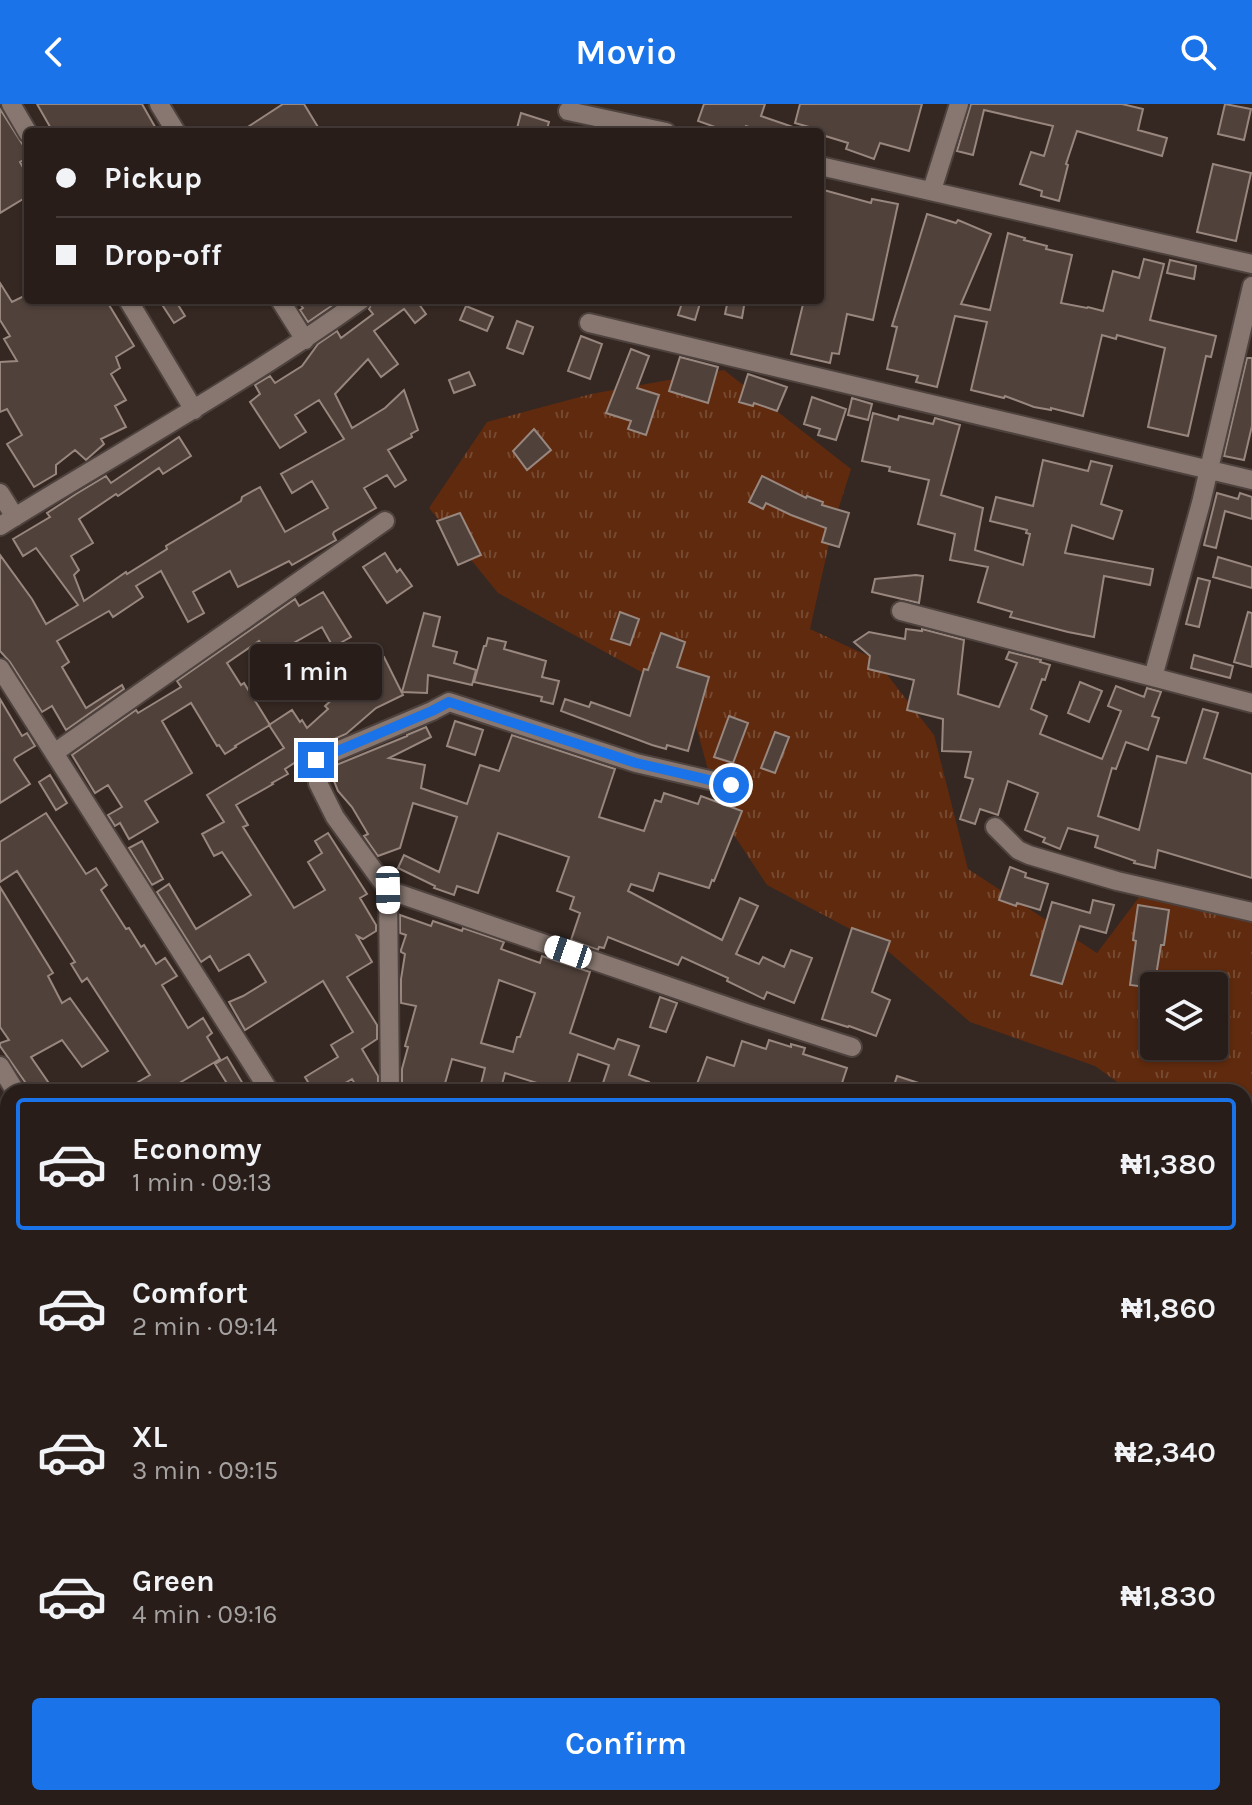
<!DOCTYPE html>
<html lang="en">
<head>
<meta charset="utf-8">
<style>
  :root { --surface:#281d19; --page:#302622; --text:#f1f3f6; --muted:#a5a2a2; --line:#443b38; --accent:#1a73e8 }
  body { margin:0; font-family:Karla,sans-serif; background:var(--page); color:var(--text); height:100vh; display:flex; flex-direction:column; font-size:30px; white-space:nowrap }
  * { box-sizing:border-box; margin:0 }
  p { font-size:26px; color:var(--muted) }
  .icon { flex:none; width:44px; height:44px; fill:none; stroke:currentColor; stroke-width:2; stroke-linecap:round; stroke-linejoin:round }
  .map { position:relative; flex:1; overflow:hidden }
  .side { position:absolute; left:0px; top:980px; width:1252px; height:722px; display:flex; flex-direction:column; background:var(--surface); border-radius:24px 24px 0 0; box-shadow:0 2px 6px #0004,0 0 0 2px var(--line) }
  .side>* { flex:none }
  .top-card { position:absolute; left:24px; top:24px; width:800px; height:176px; border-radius:8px; box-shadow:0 2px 6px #0004,0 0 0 2px var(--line); display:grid; align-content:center; height:176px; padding:0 32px; background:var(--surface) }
  .controls { position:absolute; left:1140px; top:868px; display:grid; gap:16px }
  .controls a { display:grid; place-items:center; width:88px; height:88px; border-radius:8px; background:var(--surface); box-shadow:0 2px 6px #0004,0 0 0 2px var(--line); font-size:40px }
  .end { position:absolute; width:36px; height:36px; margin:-18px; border:10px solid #1a73e8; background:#fff; box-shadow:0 0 0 4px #fff }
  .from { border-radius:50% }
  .bubble { position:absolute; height:56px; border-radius:8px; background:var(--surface); box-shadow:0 2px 6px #0004,0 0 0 2px var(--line); font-size:26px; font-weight:600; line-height:56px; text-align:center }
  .car { position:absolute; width:24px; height:48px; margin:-24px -12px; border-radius:10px; box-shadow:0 0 6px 2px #0007; background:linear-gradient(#fff 24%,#345 0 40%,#fff 0 76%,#345 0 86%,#fff 0) }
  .top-card b { display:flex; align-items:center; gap:28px; height:76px; font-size:30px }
  .top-card b+b { border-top:2px solid var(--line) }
  .top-card i { width:20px; height:20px; background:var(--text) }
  ul { padding:14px 0 0; list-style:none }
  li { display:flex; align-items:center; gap:24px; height:132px; margin:0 16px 12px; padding:0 16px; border:4px solid transparent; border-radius:8px }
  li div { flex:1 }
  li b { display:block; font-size:30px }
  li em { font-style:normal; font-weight:600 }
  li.on { border-color:var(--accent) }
  li>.icon { width:72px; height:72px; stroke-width:1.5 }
  .button { display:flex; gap:16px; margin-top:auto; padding:16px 32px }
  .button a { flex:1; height:92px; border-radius:8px; background:var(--accent); color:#fff; font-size:32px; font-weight:600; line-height:92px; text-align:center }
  header { display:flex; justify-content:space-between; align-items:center; height:104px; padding:0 32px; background:var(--accent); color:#fff; font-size:36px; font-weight:600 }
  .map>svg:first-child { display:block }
  .grass { fill:url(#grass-tufts); fill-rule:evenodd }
  .building { fill:#50413a; stroke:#98877f; stroke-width:2; fill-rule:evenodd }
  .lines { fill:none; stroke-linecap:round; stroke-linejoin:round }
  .minor-casing { stroke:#4e423e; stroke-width:22 }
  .minor { stroke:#877770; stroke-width:18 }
  .route { stroke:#1a73e8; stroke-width:10 }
</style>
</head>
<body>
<header><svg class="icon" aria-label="back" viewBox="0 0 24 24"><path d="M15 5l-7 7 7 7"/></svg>Movio<svg class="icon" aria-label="search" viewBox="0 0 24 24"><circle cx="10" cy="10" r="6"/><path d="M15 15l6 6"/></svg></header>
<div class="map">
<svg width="1252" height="1701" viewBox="0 0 1252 1701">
  <defs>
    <pattern id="grass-tufts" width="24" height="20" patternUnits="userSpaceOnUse" patternTransform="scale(2)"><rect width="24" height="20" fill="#5f2a0e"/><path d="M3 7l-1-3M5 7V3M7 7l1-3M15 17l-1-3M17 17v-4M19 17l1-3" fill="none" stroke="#754830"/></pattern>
  </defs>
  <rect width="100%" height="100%" fill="#352721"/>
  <path class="grass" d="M724,266l127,99 -18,57 -23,103 65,30 59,76 34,134 129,84 46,-61 79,19 30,12v334l-8,-17v-148h-113l-36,-26 -125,-44 -88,-76 -115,-61 -47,-71 -37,-136 -38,-4 -147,-81 -69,-85 58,-86 104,-28zM1154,882h60v60h-60z
    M1252,1611v90h-142l8,-7h126v-77z"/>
  <path class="building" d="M37,0h105l16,28h-105z
    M283,0h21l17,28h-81z
    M704,0h61l-4,12 41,14 -1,2h-36l-19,-6 -2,6h-15l-31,-11z
    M800,0h122l-13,47 -29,-8 -6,16 -28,-10 2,-6 -26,-8 1,-4 -28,-8z
    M971,0h151l21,5 -5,21 29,8 -5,18 -85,-25 -11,33 2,1 -9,36 -18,-5 1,-5 -22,-7 11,-32 13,4 9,-30 -69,-16 -11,45 -16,-4z
    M1225,0l26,5 -7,31 -26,-6z
    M0,5l28,44v4l-8,5 8,14v20l-28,17z
    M521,9l28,9 -3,10h-30z
    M1213,60l38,9 -15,68 -39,-9z
    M820,85l51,14 1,-4 26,5 -25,116 -26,-6 -8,40 -7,-1 -2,10 -39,-9 13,-54h16z
    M927,110l29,9 2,-3 33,14 -30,70 29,6 18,-77 17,5 -1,2 23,6 -1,3 26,6 -11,48 26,5 1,-1 15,4 10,-40 26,7 5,-19 20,5 -14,56 66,16 -5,21 -5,-1 -18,80 -40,-9 17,-79 -48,-13 -1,4 -14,-4 -19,81 -32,-8v2l-17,-3 -29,-11 -1,2 -33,-8 16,-68 -32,-6 -18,71 -21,-5 2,-6 -31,-7 10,-42 -5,-1z
    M1170,156l26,6 -2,13 -27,-6z
    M0,179l12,19 16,-8v6h78l28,46 -18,11 4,11 -9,6 15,26 -11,6 11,21 -25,12 3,5 -18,16 -11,-10 -19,15v9l-22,13 -27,-43 15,-9 -15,-26 -7,3v-50l17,-1 -13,-22 6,-3 -10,-16z
    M159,196h16l10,16 -11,7z
    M297,196h43l-32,22 -8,-12 3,-2z
    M373,196h43l10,14 -11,9 -11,-14 -30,22 24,33 -17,13 -13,-18 -33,35 17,34 33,-20 19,-18 14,40 -7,4 1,3 -24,13 18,30 -11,7 -8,-12 -23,13 12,20 -42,24 -1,2 3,6 -44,25 -3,-4 -51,26 -8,-16 -37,21 11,21 -16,9 -27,-51 -25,15 7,11 -30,20 -4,-6 -52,30 12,21 -7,5 24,41 36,-23 2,4 -58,41 -14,-24 -10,6 -32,-50 -10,-11v-96l32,44 14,25 32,-19 -42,-57 -13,8 -10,-17 37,-22 -3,-4 29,-19 30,-18 5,7 68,-46 12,19 -28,18 -4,-6 -41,28 -2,-2 -37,25 14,24 -22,13 8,14 -5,5 10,26 42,-29 1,2 40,-25 -1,-3 75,-45 1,-4 18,-10 25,45 43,-24 -16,-27 -20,12 -11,-19 63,-35 -25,-39 -24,15 11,17 -26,16 -30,-46 10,-8 -5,-9 15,-9 5,7 27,-17 16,-22 19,-13 4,7 32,-24 -4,-5z
    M683,196h18l-6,20 -17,-5z
    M728,196h17l-3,18 -17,-4z
    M466,202l27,11 -6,14 -27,-11z
    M517,217l16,6 -10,27 -16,-6z
    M581,232l21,8 -12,35 -22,-8z
    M631,245l18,7 -12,32 22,7 -13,40 -18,-6 3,-8 -25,-8z
    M680,253l38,10 -10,36 -39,-12z
    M1247,254h5v68l-8,34 -20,-4z
    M469,268l6,13 -21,8 -5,-13z
    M748,270l39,13 -10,24 -23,-8 -1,3 -14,-4z
    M812,293l34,12 -10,31 -18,-5 2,-6 -16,-5z
    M852,294l20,6 -4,16 -20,-5z
    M873,309l25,7 1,-4 34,8 2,-6 25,7 -19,70 42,13 -8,42 48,15 7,-31 -4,-1 1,-3 -37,-9 6,-24 37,9 10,-46 45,11 3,-10 21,5 -11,38 21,7 -9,28 -41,-14 -7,28 88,16 -3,16 -46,-9 -10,61 -26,-5 -58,-15 2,-5 -34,-10 10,-35 -38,-7 5,-26 -37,-10 11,-44 -40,-9 1,-4 -28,-6z
    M534,325l17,21 -24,20 -14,-19z
    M762,372l44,22 1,-2 16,6 -1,3 27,8 -10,34 -17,-5 4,-14 -35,-13 -25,-12 -3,6 -14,-7z
    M1217,389l21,6 2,-6 12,4v22l-27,-8 -9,37 -12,-3z
    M460,409l21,42 -23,10 -21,-44z
    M385,449l12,19 3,-3 12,17 -25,17 -24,-36z
    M1218,453l34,10v21l-39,-11z
    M916,471l7,1 -4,27 -47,-11 3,-13z
    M1198,474l12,3 -11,46 -13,-3z
    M323,488l28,45 -18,10 -11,-20 -30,17 8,14 -21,14 -20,-31 -32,22 14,22 3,-2 26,42 -35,21 1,1 -11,7 -6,-9 -2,1 -26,-43 -29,18 30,52 -47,28 13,21 -29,17 -9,-16 -5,3 -7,-11 14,-8 -14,-22 -13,8 -23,-38 64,-45 2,3 43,-26 -4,-6 118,-82 4,7z
    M620,508l19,7 -9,26 -19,-6z
    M1248,508l4,1v54l-18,-5z
    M424,509l16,4 -7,29 24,6 -3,11 22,7 -4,15 -44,-10 -1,18 -25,-1z
    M906,525l16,2v-2l42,11 -6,54 41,13 18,-44 -11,-4 3,-7 32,8 -1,2 10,3 -5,15 -3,-1 -11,30 16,7 -7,18 62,25 19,-48 -13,-5 8,-20 28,11 3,-9 14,4 -9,24 7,2 -11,32 -22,-8 -10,27 -4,-1 -14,48 41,14 18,-74 29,7 17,-54 15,4 -14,45 48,16v104l-94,-28 -3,18 -21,-5 1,-2 -40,-14 3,-11 -30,-8 -8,21 -17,-7 2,-4 -20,-8 13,-37 -30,-12 -10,34 -18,-6 -5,15 -15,-5 13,-40 -8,-2 6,-25 -29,-1 1,-32 -36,-9 7,-30 -46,-11 2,-13 -16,-14 15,-10 36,7z
    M661,529l24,9 -8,25 32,10 -21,74 -21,-6 -1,4 -14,-4 -91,-34 4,-12 24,8 2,-5 39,14 14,-47 4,1z
    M488,534l18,4 -2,7 42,12 -4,16 17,4 -6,23 -12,-3 1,-4 -68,-15 10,-36h2z
    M1194,551l39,11 -3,12 -39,-10z
    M384,553l19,38 -27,13 -30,26 -35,15 -6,7 -20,13 3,5 -16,9 1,1 -37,21 12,20 -5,2 51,81 31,-18 -17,-28 14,-9 -7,-12 13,-8 39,61 -7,4 16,27v6l-13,8 -6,-3 15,26 -25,15 30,48v14l-15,10 16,27v7l-15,9h-3l-8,-13 -22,13h-16l-9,-15 33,-20 -7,-12 22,-13 -30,-51 -78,49 -16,-28 14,-6 23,-14 -17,-28 -30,17 -9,-15 -9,6 -44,-70 12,-8 27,45 55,-34 -29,-43 -8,4 -12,-22 22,-12 -17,-27 77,-47 -15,-23 23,-15 8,12 2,-2 5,8 21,-19 -3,-3 22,-20 22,-12 -4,-8z
    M1080,578l22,9 -13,31 -21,-9z
    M0,595l22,37 5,-3 8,13 -20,12 -1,2 16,24 -30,19z
    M729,612l19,7 -15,40 -19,-6z
    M455,617l28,9 -8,25 -28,-9z
    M426,623l5,10 -42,21 36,7 -4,23 46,16 13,-39 19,6 13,-36 103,34 -16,48 45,14 11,-31 6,2 3,-9 34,11 3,-8 41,15 -28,70 -2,-1 -3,8 -50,-15 -6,18 -22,-7 -3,7 94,49 18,-42 18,8 -22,48 23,10 4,-7 21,10 7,-17 21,8 -18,45 -27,-11 -3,7 -37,-18 1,-3 -46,-21 -4,8 -70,-28 -4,11 -5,-1 -1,3 -27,-10 9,-27 -10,-4 4,-12 -17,-6 12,-34 -71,-24 -20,60 -21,-7 -3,9 -20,-7 1,-2 -37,-18 6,-13 35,17 18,-55 -44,-14 -13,45 -22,8 -14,-20 4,-2 -16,-27 -14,-16 -9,-23 78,-32v-1z
    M775,628l14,5 -14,36 -14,-5z
    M50,671l17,28 -11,7 -17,-28z
    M46,709l40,61 10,-6 11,17 -6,5 25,39 3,-1 12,19 3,-2 12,19 9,-6 12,18 -15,9 26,43 15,-10 9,15 -5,4 13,22 -56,33h-43l29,-17 -63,-97 -5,4 -11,-18 4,-2 -58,-91 -17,11v-40z
    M142,737l21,38 -11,6 -23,-37z
    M1010,763l16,6 -1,4 23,7 -8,26 -23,-7 -1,3 -17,-6z
    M0,783l53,86 -5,3 14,27 8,-5 38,53 -26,16 -20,-27 -31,17 24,35h-23l-32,-46v-3l9,-3 -9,-13z
    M1093,796l21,5 -8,28 -26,-7 -18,58 -31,-9 21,-73 38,11z
    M1138,801l31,5 -5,35h-3l-7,43 -24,-3 6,-44 -3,-1z
    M400,811l31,11 2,-5 29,10 1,-3 41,14 -3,7 39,14 2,-7 48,16 -20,61 44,16 4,-10 21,7 -10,29 20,7 -3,10h-46l9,-27 -31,-11 -12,38 -61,-19 -5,19h-21l6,-24 -33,-9 -8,28h-2l-1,5h-39v-23l6,-22 -3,-1 11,-40 -15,-3v-24l4,-25 -4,-2v-2l5,-15 -6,-2zM499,876l36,13 -15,44h-3l-4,15 -32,-9z
    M852,824l38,13 -18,51 18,8 -14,36 -27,-10 -1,1 -26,-8z
    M660,893l17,6 -11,29 -16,-5z
    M769,936l22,7v-3l14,4 -2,6 44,14 -8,24h-145l13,-35 27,9 8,-25 24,8z
    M227,953l16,27 -12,6 -16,-26z
    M897,972l40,13v3h-45z"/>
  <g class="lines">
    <defs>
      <path id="minor" d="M11,0l17,29
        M159,0l17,28
        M568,7l98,21
        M820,62l432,98
        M932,86l27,-86
        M128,196l66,110
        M280,196l25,40
        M589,219l663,157
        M0,389l15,24
        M0,422c121,-75 245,-143 361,-226
        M901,507l351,92
        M0,564l270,424
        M1153,573l48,-174 51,-217
        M54,649l331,-232
        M731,681l-95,-22 -187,-61 -17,9 -116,49 2,23 17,34 53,73 361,124 103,33
        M995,723l23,23 11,5 88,26 135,31
        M388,786l2,202
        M0,962l16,26
        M0,1366l8,14
        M1244,1385l8,-4
        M1244,1613l8,-4
        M648,1694l11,7
        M183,1701l2,-7
        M354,1701l1,-7
        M563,1701l2,-7
        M675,1701l19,-7
        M1077,1701l8,-7"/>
    </defs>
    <use href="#minor" class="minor-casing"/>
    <use href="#minor" class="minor"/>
  </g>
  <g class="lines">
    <path class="route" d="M316,656l116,-49 17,-9 187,61 95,22"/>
  </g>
</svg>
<div class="controls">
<a><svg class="icon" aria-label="layers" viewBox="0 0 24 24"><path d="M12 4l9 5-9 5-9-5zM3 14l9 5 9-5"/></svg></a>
</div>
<i class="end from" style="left:731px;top:681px"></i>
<i class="end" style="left:316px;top:656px"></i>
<div class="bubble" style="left:250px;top:540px;width:132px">1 min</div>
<i class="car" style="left:388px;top:786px;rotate:179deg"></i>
<i class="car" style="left:568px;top:848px;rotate:289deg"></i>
<div class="top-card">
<b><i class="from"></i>Pickup</b>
<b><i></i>Drop-off</b>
</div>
<section class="side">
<ul>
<li class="on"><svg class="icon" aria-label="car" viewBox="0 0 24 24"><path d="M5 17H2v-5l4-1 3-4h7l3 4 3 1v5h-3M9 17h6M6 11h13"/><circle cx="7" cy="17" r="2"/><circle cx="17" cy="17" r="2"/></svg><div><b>Economy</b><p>1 min · 09:13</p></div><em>₦1,380</em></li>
<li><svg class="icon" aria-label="car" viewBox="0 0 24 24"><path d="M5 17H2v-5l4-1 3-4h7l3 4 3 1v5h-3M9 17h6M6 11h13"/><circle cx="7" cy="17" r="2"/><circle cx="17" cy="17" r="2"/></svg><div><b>Comfort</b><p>2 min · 09:14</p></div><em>₦1,860</em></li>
<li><svg class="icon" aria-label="car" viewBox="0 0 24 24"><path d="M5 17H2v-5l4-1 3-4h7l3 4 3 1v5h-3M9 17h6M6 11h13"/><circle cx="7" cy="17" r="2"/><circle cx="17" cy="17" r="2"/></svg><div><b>XL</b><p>3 min · 09:15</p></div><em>₦2,340</em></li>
<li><svg class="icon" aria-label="car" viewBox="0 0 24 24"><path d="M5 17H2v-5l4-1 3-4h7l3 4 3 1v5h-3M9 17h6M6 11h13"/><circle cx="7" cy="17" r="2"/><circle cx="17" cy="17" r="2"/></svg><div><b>Green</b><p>4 min · 09:16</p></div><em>₦1,830</em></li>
</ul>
<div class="button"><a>Confirm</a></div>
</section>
</div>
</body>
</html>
